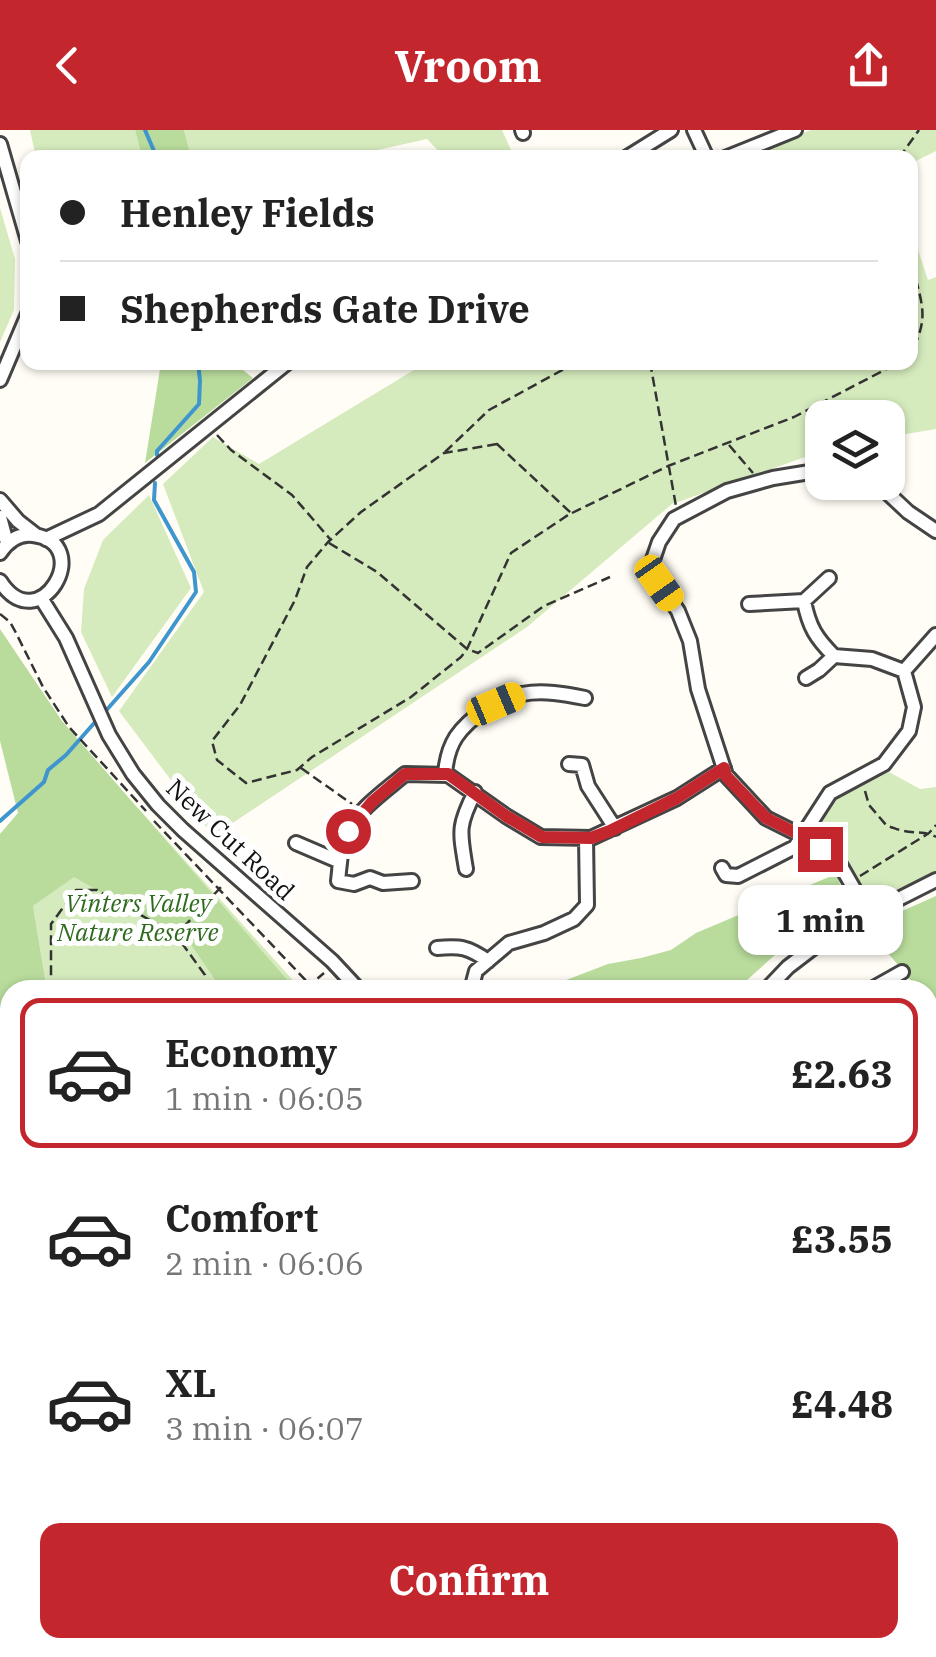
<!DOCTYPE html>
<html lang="en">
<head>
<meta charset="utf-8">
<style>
  :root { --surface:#fff; --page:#f2f2f2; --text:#222; --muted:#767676; --line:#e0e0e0; --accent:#c4262e }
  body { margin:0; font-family:"IBM Plex Serif",serif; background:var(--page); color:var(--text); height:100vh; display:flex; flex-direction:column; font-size:38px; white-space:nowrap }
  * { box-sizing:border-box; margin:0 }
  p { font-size:32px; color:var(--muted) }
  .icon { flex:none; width:55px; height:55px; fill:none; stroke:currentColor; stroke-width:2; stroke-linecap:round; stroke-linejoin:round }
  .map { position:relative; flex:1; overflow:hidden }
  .panel { position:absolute; left:0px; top:850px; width:938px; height:678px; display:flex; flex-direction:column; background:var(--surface); border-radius:30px 30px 0 0; box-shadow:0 2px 8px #0004 }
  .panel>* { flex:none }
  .top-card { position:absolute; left:20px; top:20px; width:898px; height:220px; border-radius:20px; box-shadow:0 2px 8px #0004; display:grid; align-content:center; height:220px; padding:0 40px; background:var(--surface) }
  .buttons { position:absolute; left:805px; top:270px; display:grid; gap:20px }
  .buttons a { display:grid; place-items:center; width:100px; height:100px; border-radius:20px; background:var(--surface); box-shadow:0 2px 8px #0004; font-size:50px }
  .end { position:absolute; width:45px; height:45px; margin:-22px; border:12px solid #c4262e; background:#fff; box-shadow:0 0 0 5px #fff }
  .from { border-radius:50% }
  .bubble { position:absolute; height:70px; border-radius:20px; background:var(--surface); box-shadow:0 2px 8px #0004; font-size:32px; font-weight:800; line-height:70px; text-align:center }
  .car { position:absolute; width:30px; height:60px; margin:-30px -15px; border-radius:12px; box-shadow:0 0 8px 2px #0007; background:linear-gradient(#f5c518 24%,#345 0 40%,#f5c518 0 76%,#345 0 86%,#f5c518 0) }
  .top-card b { display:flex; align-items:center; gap:35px; height:95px; font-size:38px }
  .top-card b+b { border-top:2px solid var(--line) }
  .top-card i { width:25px; height:25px; background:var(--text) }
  ul { padding:18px 0 0; list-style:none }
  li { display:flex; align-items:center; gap:30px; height:150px; margin:0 20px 15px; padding:0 20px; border:5px solid transparent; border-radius:20px }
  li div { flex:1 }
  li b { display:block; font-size:38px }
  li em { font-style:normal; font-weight:800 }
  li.active { border-color:var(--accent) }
  li>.icon { width:90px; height:90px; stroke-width:1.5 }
  .cta { display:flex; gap:20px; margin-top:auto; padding:20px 40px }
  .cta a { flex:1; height:115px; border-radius:20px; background:var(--accent); color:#fff; font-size:40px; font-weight:800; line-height:115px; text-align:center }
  header { display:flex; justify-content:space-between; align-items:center; height:130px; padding:0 40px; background:var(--accent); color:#fff; font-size:45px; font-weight:800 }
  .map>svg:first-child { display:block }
  .green { fill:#d5ebbd }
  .forest { fill:#b9dc9c }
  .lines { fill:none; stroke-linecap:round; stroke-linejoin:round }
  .stream { stroke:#3f96cf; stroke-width:4 }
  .building { fill:#5a524d }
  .minor-casing { stroke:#444; stroke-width:18 }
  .path { stroke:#333; stroke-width:2.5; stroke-dasharray:10 5; stroke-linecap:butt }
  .minor { stroke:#fff; stroke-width:12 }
  .route { stroke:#c4262e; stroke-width:12 }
  .labels { text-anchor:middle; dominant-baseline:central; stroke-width:10; stroke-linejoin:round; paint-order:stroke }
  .street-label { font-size:25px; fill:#111; stroke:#fff }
  .park-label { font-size:25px; font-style:italic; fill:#2f6b1f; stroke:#fff }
</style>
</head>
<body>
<header><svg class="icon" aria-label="back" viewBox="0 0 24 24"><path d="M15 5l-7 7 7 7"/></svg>Vroom<svg class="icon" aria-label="share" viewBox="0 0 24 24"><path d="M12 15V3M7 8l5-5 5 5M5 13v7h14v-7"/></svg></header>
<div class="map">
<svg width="936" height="1527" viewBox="0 0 936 1527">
  <rect width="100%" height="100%" fill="#fffdf5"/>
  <path class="green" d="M30,0h105l7,27h-106z
    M184,0h318l12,27h-70l-17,-18 -81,18h-155z
    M811,0h125v21l-26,13v-6h-170z
    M0,78l15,51 -1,51 -14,32z
    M910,96l18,54 8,-3v152l-48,8v-19h-66v33l-150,53 -145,123 -314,209 -94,-125 85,-119 -41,-108 50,-47 46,27 155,-94 -4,-7 500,-1z
    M149,365l42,93 -79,109 -31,-65 3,-43 19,-49z
    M889,642l31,17 16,-2v86l-60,25 -8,-3 -20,-29 -30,-30 -1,-8 20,-29z
    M138,678l161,179 -4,3h-248l-14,-84 41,-30z"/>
  <path class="forest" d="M135,0h49l7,27h-49z
    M161,233h73l19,15 -108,85z
    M0,499l62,92 234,269h-74l-32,-47 -116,-66 -41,29 14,84h-37v546l-10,20v-722l18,-21 -18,-72z
    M836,744l11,27 -38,23 -73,66h-196l68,-26 33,-6 30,-8 25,-17z
    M936,766v114l-8,-10v-10h-9l-53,-63z"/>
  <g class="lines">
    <path class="stream" d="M145,0l12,28
      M157,325v-4l42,-47 1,-23 -2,-19
      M103,584l46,-52 47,-70 -2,-20 -40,-72 1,-17
      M0,691l44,-39 4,-12 18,-15 30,-34"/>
  </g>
  <path class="building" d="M153,1518h97l7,9h-121z"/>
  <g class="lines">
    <defs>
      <path id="minor" d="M522,0l1,3
        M694,0l13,28
        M0,14l28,97
        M626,28l45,-28
        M725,28l70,-28
        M0,250l28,-66
        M822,340l-49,8 -46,13 -53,28 -15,23 -11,32 11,9 19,28 12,30 8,48 28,86 40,43 34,17 38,26 30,52
        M876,352l32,30 28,19
        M0,370l18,21 18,14
        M0,387l7,26
        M46,409l53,-25 189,-152
        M0,423c8,-12 18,-20 33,-18 64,8 6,107 -33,46
        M41,468l25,40 43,97 24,39 25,31 25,25 149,131 27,29
        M804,471c5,26 12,37 30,55l38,3 32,12
        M749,474l55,-3 25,-23
        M806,548l13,-8 15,-14
        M569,634l13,1 6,21 27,42
        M445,644c1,-13 4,-26 11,-37 13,-19 43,-40 66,-43 21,-4 43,0 63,4
        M296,713l42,18
        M722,738l4,7 12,1 57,-29 35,-54 54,-29 25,-33 5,-24 -10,-36 32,-36
        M466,739c-6,-37 -9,-42 9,-77
        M412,751l-29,2 -13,-5 -16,6 -16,-3c2,-16 2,-33 9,-48 11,-24 38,-42 58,-59l43,1 58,41 35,21 50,1 86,-40 47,-30
        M437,818c24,-2 31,-1 51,13
        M471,860l5,-19 33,-28 35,-10 30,-14 13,-14 -1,-67
        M766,860l22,-23 47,-36 101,-51
        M870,860l32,-18
        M928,976l8,-5
        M928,1155l8,12
        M928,1214l8,-7
        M928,1267l8,9
        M928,1386l8,8
        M928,1471l8,-10
        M113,1518l2,9
        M435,1518l5,9
        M535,1518l1,1
        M682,1518l9,9
        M359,1527l16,-9
        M480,1527l17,-9
        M914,1527l1,-9"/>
    </defs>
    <use href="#minor" class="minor-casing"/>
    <path class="path" d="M899,28l20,-28
      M910,136l3,2c9,37 17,50 -3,86
      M650,232l26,144
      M217,305l14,15 61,45 38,44
      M497,314l74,69 -60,40 -44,96 -6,8 -50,40 -99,60 -15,13 -51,13 -29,-23 -5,-19 28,-36 55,-105 12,-33 21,-25 33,-30 83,-59z
      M729,315l24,28
      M445,322l44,-42 88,-48
      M572,383l96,-47 126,-49 106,-55
      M329,413l48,29 90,77 11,4 66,-47 66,-29
      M0,484l10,8 6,11 27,54 26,40 77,84
      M301,638l51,36
      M865,661l4,14 18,21c5,1 9,3 13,4 13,4 24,0 36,7
      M154,691l161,169
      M860,746l69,-43 7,-8
      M53,860l-2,-11v-55l25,-34h21l79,45
      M204,860l1,-15 -29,-40 47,-50
      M309,860l1,-5 14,-12
      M0,1068l10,-13
      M928,1307l8,-13
      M0,1315l10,-42
      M928,1488l8,4
      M789,1518l2,9"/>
    <use href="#minor" class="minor"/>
  </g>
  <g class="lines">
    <path class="route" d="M348,701l24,-29 33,-28h43l58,42 36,21 49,1 19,-7 67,-33 47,-30 2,8 40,42 34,17 20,14"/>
  </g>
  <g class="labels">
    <g class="street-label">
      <text transform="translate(231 709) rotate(43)">New Cut Road</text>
    </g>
    <g class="park-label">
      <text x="138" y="772">Vinters Valley<tspan x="138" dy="29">Nature Reserve</tspan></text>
    </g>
  </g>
</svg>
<div class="buttons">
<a><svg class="icon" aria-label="layers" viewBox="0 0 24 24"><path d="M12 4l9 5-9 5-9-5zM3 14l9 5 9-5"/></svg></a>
</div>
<i class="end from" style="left:348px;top:701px"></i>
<i class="end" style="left:820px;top:719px"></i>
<div class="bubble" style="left:738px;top:755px;width:165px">1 min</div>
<i class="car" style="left:659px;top:453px;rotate:145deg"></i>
<i class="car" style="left:496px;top:574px;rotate:67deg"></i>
<div class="top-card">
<b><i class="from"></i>Henley Fields</b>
<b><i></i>Shepherds Gate Drive</b>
</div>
<section class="panel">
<ul>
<li class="active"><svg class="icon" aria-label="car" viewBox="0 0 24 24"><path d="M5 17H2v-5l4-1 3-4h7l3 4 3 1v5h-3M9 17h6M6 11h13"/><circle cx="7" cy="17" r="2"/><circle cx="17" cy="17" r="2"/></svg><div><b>Economy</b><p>1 min · 06:05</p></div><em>£2.63</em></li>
<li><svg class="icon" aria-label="car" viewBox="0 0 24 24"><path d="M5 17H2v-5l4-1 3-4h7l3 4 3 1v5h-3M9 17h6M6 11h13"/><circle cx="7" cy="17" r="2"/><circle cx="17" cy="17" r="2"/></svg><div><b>Comfort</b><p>2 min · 06:06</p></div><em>£3.55</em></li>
<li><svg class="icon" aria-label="car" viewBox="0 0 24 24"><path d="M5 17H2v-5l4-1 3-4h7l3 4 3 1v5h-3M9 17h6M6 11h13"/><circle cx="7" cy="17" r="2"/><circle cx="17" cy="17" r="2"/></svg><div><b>XL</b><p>3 min · 06:07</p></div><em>£4.48</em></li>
</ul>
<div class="cta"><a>Confirm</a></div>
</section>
</div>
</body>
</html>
